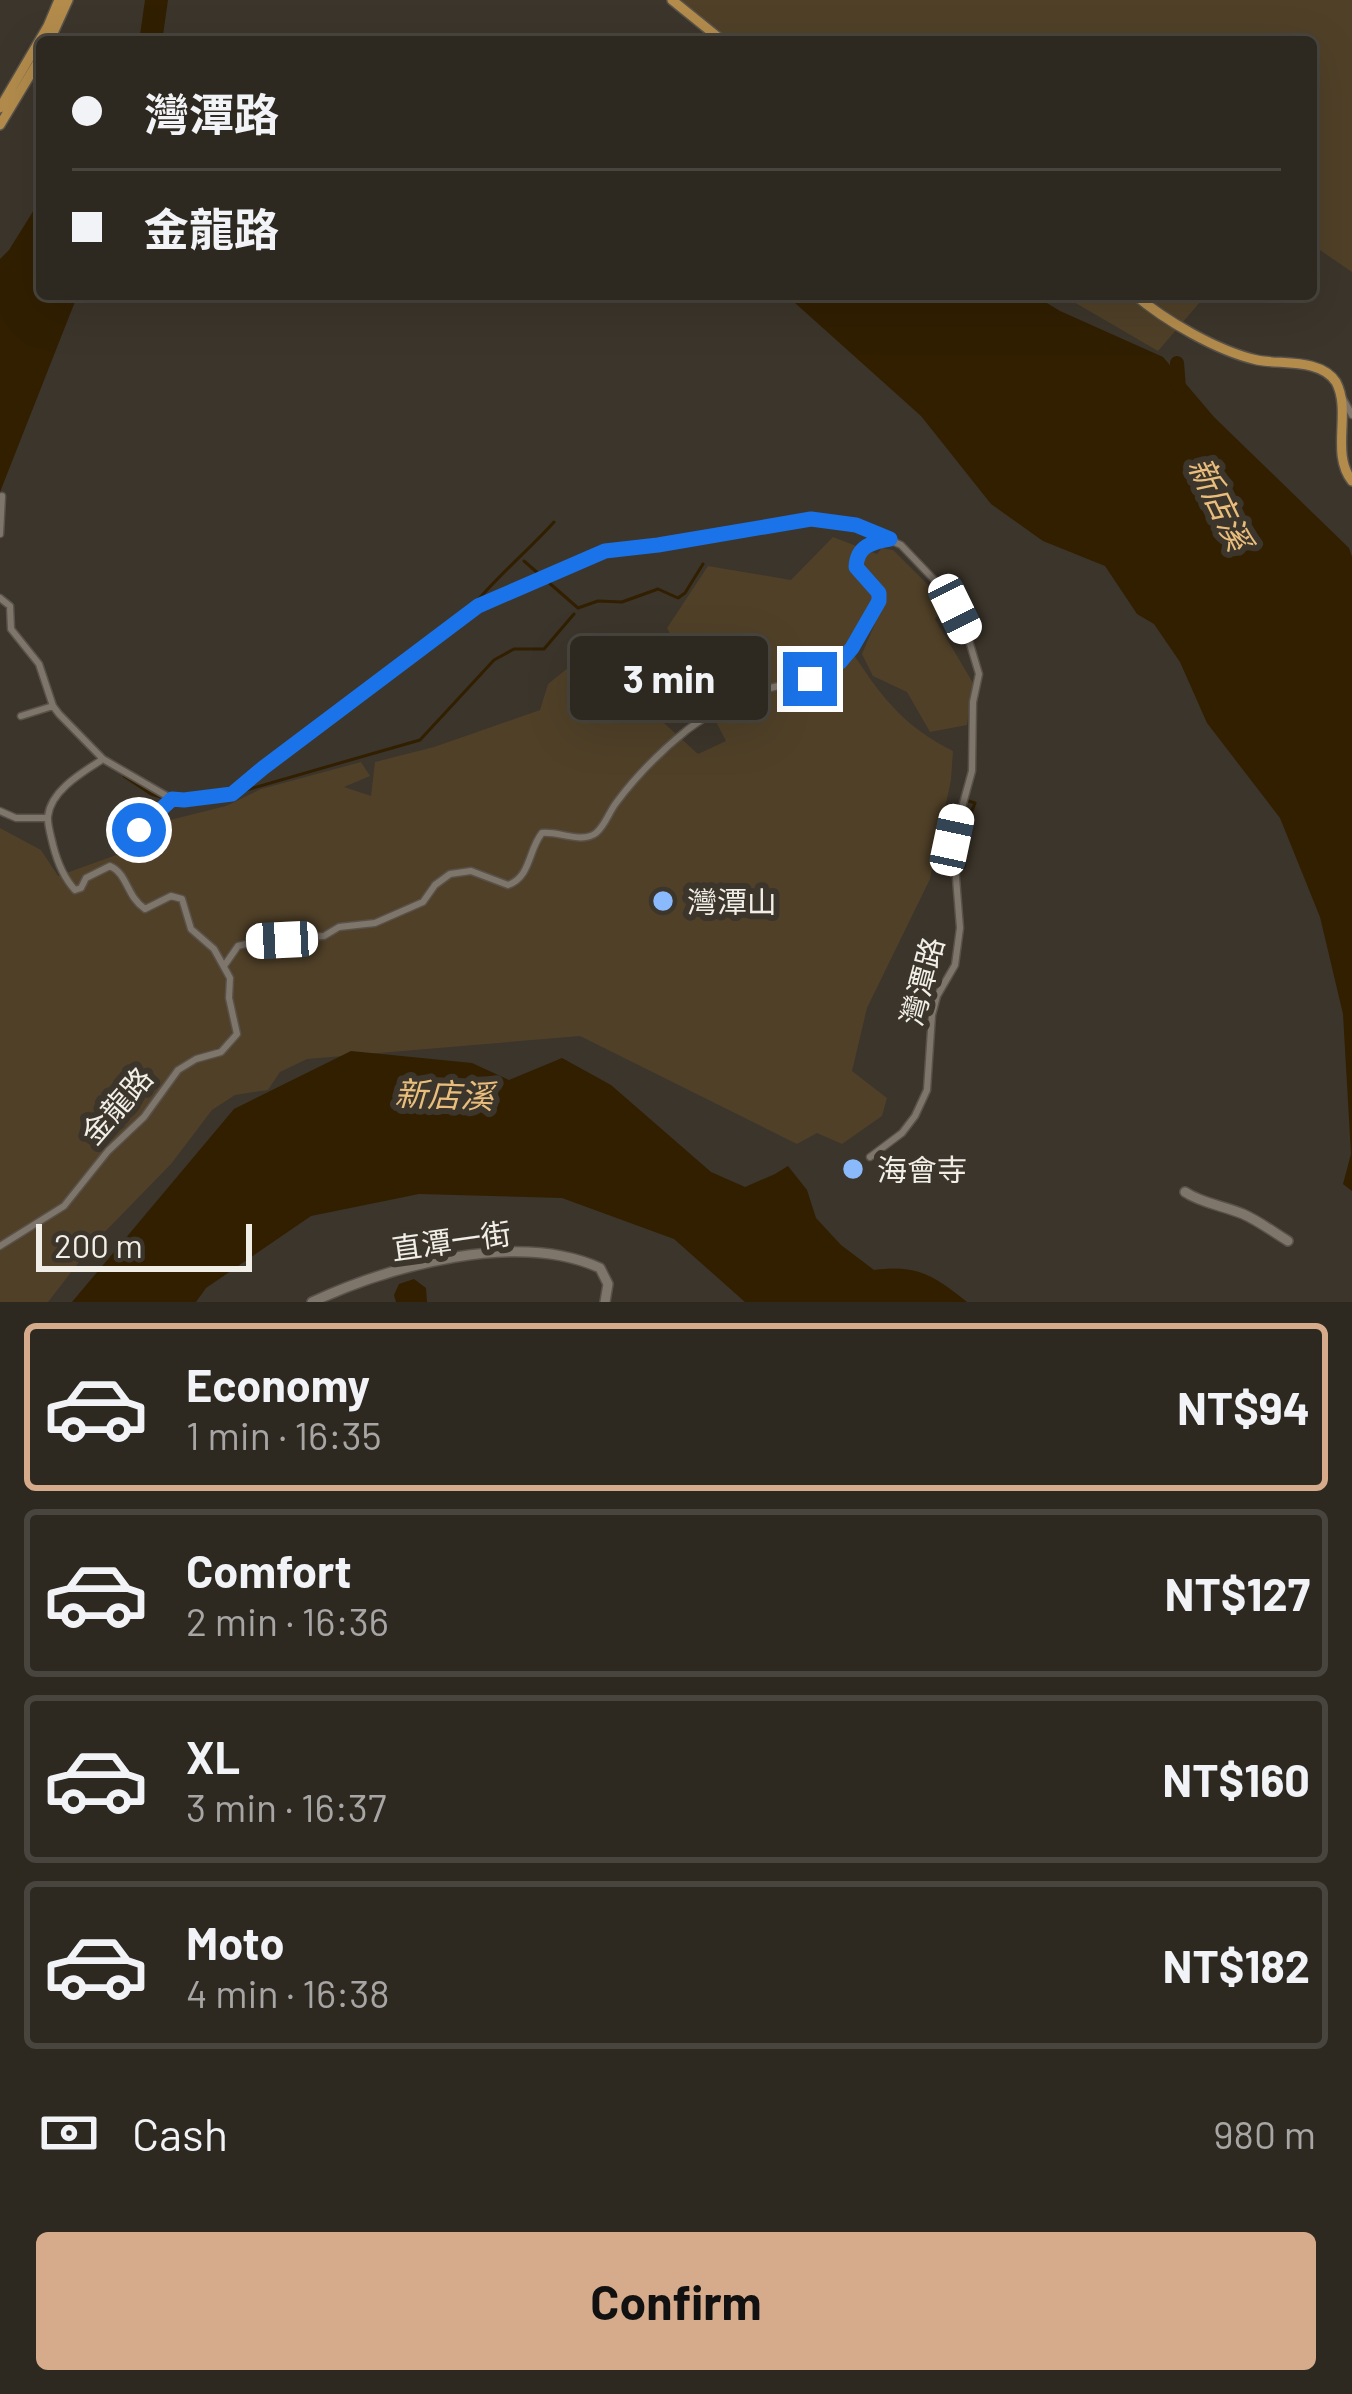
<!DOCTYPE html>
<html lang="en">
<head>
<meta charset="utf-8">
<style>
  :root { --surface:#2d2820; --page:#39342d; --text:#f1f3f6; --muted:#a7a6a5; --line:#48443e; --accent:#d6ab8b }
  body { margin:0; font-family:Barlow,"Noto Sans TC",sans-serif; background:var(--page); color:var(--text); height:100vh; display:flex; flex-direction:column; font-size:45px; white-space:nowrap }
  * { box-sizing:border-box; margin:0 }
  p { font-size:39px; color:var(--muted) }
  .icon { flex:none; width:66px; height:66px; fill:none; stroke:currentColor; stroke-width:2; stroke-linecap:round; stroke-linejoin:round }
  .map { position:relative; height:1302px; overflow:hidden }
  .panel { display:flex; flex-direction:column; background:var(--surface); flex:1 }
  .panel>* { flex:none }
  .guide { position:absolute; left:36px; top:36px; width:1281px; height:264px; border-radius:12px; box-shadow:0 12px 48px #0002,0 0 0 3px var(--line); display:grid; align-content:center; height:264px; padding:0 36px; background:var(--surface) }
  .scale { position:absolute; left:36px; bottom:30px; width:216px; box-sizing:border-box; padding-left:12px; border:6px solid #f1ede7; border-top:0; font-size:33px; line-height:42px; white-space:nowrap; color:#f1ede7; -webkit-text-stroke:9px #3c352b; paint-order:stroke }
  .end { position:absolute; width:54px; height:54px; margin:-27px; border:15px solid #1a73e8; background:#fff; box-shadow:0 0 0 6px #fff }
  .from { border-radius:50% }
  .bubble { position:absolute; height:84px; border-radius:12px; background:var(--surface); box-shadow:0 12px 48px #0002,0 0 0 3px var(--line); font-size:39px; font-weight:700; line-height:84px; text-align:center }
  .car { position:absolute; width:36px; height:72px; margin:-36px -18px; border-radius:15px; box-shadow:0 0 9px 3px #0007; background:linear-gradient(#fff 24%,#345 0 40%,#fff 0 76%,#345 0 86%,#fff 0) }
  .guide b { display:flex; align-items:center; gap:42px; height:114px; font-size:45px }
  .guide b+b { border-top:3px solid var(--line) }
  .guide i { width:30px; height:30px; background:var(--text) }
  ul { padding:21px 0 0; list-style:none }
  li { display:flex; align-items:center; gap:36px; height:168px; margin:0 24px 18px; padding:0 12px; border:6px solid var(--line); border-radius:12px }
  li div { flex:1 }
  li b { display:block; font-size:45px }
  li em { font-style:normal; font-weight:700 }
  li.on { border-color:var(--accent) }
  li>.icon { width:108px; height:108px; stroke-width:1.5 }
  .pay { display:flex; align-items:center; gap:30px; height:132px; padding:0 36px; font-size:45px }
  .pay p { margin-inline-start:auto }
  .button { display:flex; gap:24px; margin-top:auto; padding:24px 36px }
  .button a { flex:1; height:138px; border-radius:12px; background:var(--accent); color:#111; font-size:48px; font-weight:700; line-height:138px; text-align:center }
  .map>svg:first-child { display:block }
  .green { fill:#504028 }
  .water { fill:#311f00 }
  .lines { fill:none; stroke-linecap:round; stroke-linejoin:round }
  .stream { stroke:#311f00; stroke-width:3 }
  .river { stroke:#311f00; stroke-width:14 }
  .street-casing { stroke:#59524a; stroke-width:9 }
  .secondary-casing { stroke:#59524a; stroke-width:12 }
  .primary-casing { stroke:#59524a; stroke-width:12 }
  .street { stroke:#7e766b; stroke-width:6 }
  .secondary { stroke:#7e766b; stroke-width:9 }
  .primary { stroke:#b38c4c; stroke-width:9 }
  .route { stroke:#1a73e8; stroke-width:15 }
  .poi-dot { fill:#8abafc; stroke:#3c352b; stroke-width:4.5 }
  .labels { text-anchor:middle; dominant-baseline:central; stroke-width:12; stroke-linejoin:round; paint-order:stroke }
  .poi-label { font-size:30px; fill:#f1ede7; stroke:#3c352b; text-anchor:start }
  .street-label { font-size:30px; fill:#f1ede7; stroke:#3c352b }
  .water-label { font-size:33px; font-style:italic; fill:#e9bd7c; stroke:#3c352b }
</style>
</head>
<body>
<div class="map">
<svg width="1352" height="1302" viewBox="0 0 1352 1302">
  <rect width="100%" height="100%" fill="#3c352b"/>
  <path class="green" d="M666,0h686v272l-41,-28v-202h-591z
    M1060,294h147l-49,57z
    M833,537l44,17 5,-6 11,2 42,42 9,14 -9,13 38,64 -6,42 -37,7 -23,-40 -34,-16 -11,-22 24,-56 -7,-11 -1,22 -24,46c29,44 51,72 99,96l-2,29 -21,99 -63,129 -15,63 35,27 -5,18 -40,28 -25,-11 -20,11 -217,-108 -273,23 -27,13 -12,18 -33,5 -23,15 -41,54 -78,80 -45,58h-48v-474l41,22 17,26 75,-27 -6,-11 35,-16 64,-16 35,-17 100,-27 9,14 -26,11 27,9 4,-34 59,-15 106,-37 8,-26 51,-41 20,39 79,72 28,-13 -59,-113 41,-62 83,14z"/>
  <path class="water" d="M145,0h23l-6,42h-23z
    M42,197v97h36l-78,198v-233l9,-9z
    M785,294h247l28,17 103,46 51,60 135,131 3,9v634l-9,-7 8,-30 -8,-140 -23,-97 -40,-99 -73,-95 -27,-61 -26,-38 -17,-10 -32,-48 -62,-25 -52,-37 -70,-88z
    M351,1051l121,12 37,17 53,-22 49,27 100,87 34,15 30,-13 13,-8 19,24 9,28 25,27 33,25c44,-6 60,6 93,32h-222l-71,-63 -112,-41 -143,-4 -108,22 -105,72 -10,14h-124l162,-193z
    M414,1279l12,9 1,14h-31l-2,-7 5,-11z"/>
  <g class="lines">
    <path class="stream" d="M524,561l54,47 20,-7 24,1 36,-13 20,9 7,-5 18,-29
      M472,607c25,-31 55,-55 82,-85
      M124,776l27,18 16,5
      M234,786l231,-173
      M239,792l181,-52 74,-80 20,-11h30l30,-35
      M959,868l5,-1 4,-46 7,-18 -10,-3"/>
    <path class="river" d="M1177,363l2,25"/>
    <defs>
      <path id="street" d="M1342,397l10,18
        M0,534l2,-38
        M0,598l10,8 1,23 28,35 14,42 6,8 44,45 69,40 12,1 48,-6 31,-26 215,-162 127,-55 53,-6 153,-26 45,6 45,20 42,44 24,45 12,40 -6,28 -1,69 -19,69 7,88 -5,37 -18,31 -5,19 -5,75 -12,26 -13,17 -32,24
        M21,716l32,-10
        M0,811l16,7h31
        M140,841l-1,-11 33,-31
        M224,966l14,-20 20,-5 66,-5 15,-9 36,-4 48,-21 12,-17 15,-11 21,-3 37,14c23,-8 20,-35 34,-52 17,-2 40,11 54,0 9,-7 13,-21 20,-30 20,-27 45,-52 71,-73 24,-18 54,-34 83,-42 24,-6 48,-9 69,-25 18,-14 29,-42 40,-62v-8l-23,-26 1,-12 8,-9 22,-6
        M0,1246l64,-40 44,-55 36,-34 34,-47 18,-11 25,-7 16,-18 -8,-36 1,-20 -16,-29 -23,-20 -9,-30 -11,-3 -26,13c-19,-13 -17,-35 -35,-43l-24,12 -5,10 -6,2c-11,-12 -18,-29 -22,-45 -2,-9 -6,-21 -5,-29 3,-26 35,-44 55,-57"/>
      <path id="secondary" d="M1185,1192c16,11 39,14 58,22 16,7 30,18 45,27
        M312,1302c78,-36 206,-72 288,-34l8,16 -3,18"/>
      <path id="primary" d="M672,0l52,42
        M49,42l19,-42
        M0,108l48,-82 11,-26
        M0,125l42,-70
        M1134,294c30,26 83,57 123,66 24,5 63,-2 79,22 16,30 -6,71 16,99"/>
    </defs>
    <use href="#street" class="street-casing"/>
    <use href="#secondary" class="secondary-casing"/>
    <use href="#primary" class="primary-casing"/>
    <use href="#street" class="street"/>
    <use href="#secondary" class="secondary"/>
    <use href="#primary" class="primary"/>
  </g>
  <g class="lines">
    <path class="route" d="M139,830l33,-31 12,1 48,-6 31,-26 215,-162 127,-55 53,-6 153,-26 45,6 34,14c-18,3 -33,7 -34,28l23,26v8l-27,47 -12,14 -30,17"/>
  </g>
  <g class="poi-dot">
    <circle cx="663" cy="901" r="12"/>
    <circle cx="853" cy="1169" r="12"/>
  </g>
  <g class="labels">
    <g class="poi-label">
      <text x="687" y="901">灣潭山</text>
      <text x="877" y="1169">海會寺</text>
    </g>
    <g class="street-label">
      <text transform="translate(921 981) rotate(-75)">灣潭路</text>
      <text transform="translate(116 1105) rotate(-49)">金龍路</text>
      <text transform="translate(451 1240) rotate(-8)">直潭一街</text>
    </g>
    <g class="water-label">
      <text transform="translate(1221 503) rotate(64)">新店溪</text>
      <text transform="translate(444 1094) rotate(2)">新店溪</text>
    </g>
  </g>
</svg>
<div class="scale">200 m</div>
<i class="end from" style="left:139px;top:830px"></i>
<i class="end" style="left:810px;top:679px"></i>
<div class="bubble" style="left:570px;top:636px;width:198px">3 min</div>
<i class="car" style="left:955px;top:609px;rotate:154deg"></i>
<i class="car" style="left:952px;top:840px;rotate:12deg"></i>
<i class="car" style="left:282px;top:940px;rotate:267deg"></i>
<div class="guide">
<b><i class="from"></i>灣潭路</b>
<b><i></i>金龍路</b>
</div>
</div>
<section class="panel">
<ul>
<li class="on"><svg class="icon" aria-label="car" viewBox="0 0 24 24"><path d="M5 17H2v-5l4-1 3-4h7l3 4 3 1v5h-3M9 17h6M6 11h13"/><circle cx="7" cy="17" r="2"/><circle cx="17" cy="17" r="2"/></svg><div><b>Economy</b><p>1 min · 16:35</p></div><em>NT$94</em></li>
<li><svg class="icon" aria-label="car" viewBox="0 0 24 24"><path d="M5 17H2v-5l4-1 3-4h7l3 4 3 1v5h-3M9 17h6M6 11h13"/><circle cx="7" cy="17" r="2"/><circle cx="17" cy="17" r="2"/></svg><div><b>Comfort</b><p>2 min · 16:36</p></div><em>NT$127</em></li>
<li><svg class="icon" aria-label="car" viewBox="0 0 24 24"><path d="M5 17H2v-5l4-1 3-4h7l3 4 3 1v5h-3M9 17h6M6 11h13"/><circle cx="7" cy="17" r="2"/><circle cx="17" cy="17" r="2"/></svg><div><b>XL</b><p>3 min · 16:37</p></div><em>NT$160</em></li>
<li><svg class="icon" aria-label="car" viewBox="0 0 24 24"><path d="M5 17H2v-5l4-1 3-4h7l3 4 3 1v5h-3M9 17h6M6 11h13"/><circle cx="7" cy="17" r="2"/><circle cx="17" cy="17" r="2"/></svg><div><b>Moto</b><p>4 min · 16:38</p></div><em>NT$182</em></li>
</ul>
<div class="pay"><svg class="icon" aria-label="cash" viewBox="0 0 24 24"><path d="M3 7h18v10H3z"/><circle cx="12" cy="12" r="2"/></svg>Cash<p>980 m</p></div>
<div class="button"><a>Confirm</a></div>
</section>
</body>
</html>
